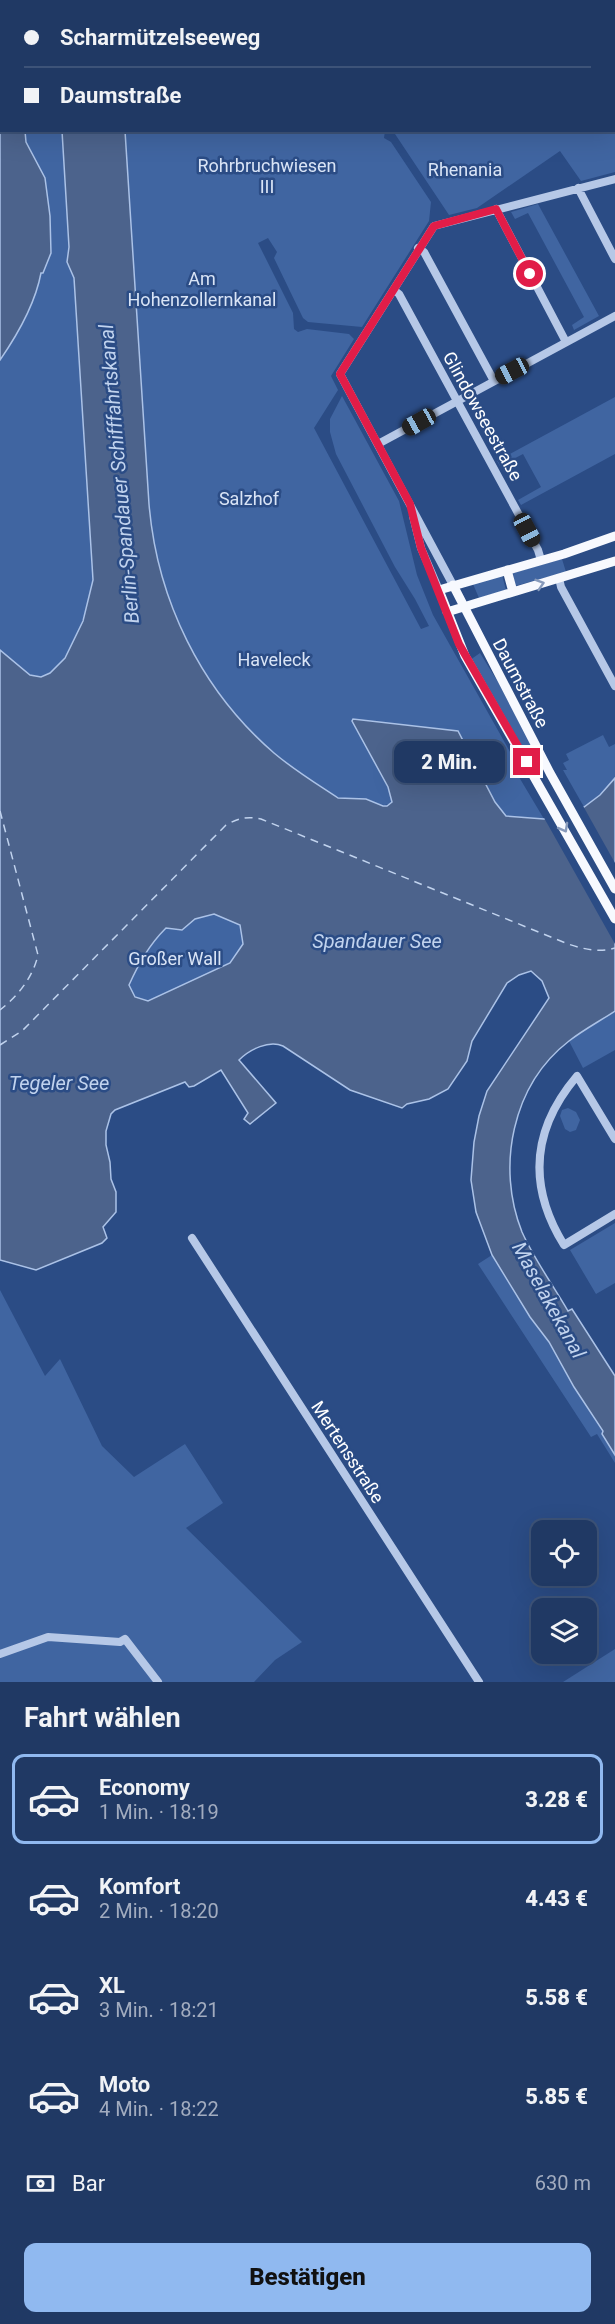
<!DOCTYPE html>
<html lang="de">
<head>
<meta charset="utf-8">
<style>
  :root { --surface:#203964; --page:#28406a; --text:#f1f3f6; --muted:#a2acbf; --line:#3d5378; --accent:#90b9f0 }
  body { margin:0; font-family:Roboto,sans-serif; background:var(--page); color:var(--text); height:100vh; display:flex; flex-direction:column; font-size:22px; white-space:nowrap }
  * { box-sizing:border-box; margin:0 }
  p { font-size:20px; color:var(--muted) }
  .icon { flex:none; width:33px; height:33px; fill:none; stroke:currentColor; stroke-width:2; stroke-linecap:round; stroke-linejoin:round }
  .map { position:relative; height:1682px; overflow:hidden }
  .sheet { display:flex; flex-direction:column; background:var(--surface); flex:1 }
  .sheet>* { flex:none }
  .hud { position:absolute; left:0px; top:0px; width:615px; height:132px; box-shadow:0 6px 24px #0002,0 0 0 2px var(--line); display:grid; align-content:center; height:132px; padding:0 24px; background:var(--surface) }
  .fabs { position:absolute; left:531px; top:1520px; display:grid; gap:12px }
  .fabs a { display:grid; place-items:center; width:66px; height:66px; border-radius:12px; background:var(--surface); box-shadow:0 6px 24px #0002,0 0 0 2px var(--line); font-size:30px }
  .end { position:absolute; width:27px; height:27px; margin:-14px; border:8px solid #e11d48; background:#fff; box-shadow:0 0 0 3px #fff }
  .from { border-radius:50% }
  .bubble { position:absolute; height:42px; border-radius:12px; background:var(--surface); box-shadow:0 6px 24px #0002,0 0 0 2px var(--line); font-size:20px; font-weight:800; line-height:42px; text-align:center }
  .car { position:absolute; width:18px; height:36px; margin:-18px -9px; border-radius:8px; box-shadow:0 0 4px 2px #0007; background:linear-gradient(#222 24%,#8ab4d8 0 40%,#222 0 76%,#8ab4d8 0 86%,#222 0) }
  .hud b { display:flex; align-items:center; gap:21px; height:57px; font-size:22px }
  .hud b+b { border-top:2px solid var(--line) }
  .hud i { width:15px; height:15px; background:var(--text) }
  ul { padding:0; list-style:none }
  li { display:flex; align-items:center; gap:18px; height:90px; margin:0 12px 9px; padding:0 12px; border:3px solid transparent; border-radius:12px }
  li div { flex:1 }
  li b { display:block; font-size:22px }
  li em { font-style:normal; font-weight:800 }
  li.active { border-color:var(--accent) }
  li>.icon { width:54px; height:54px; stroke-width:1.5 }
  h2 { padding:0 24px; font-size:27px; line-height:72px }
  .pay { display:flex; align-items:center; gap:15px; height:66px; padding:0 24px; font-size:22px }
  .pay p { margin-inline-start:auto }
  .cta { display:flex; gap:12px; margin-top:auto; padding:12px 24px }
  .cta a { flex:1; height:69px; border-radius:12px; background:var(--accent); color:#111; font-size:24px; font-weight:800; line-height:69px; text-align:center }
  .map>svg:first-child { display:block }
  .green { fill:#4065a1 }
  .water { fill:#4c638c; stroke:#abc2e7; stroke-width:1.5; fill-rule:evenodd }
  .pier { fill:#2b4c85 }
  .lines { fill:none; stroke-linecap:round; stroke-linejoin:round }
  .ferry { stroke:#c1d3ee; stroke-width:1.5; stroke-dasharray:8 6; stroke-linecap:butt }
  .minor { stroke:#b6c8e7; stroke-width:8 }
  .major { stroke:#f7f9fe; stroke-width:9 }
  .oneway { stroke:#879abb }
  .route { stroke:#e11d48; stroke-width:8 }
  .labels { text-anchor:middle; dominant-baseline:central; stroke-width:5; stroke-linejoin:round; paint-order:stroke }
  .park-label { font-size:18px; fill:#d9e4f6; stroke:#2b4c85 }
  .street-label { font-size:18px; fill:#fff; stroke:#2b4c85 }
  .water-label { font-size:20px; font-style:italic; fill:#c1d3ee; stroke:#2b4c85 }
</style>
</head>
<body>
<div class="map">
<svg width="615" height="1682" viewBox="0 0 615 1682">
  <rect width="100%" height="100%" fill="#2b4c85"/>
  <path class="green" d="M116,0h197l2,1 -199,1z
    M515,0h100v172l-34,9 -21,-30 -83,57 -28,7 -56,-84 221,-1v-128l-101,-1z
    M25,131h37l7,116 -2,15 7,16 19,302c-8,33 -15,72 -44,93 -5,4 -11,3 -17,6l-32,-29v-290c17,-27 35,-56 41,-88h2l8,-19 -6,-74 -19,-37z
    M125,131h260l-1,7 7,4 40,60 -2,19 -67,106 -54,-5 -5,-4 -29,-60 3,-6 -9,-14 -10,5 35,70 1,16 4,3 9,-3 42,5 5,5 -23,37 7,14 -24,38 107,201 8,-3 -14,-27 -20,-32 -59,-113 -6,-22v-13l12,-23 57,105 18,74 16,40 85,151 -5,1 31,52 -38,-3 -11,-14 -142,-82 -1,1 36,66 4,15c-10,8 -18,-3 -29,-3 -8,0 -16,2 -23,0 -14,-5 -29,-19 -42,-28 -87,-59 -141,-163 -149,-267z
    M538,204l61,112 -25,14 -2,-5 12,-8 -56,-104 -13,6 -4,-7z
    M615,397v57l-94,51 -3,-5 23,-13 -18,-33 -23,12 -3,-5z
    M562,559l4,13 -51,14 -2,-13z
    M502,575l4,15 -27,8 -6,-14z
    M480,653l18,29 45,86 -9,2 -64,-110z
    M603,735l6,12 6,-3v34l-15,17 -16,12 -21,-37h4l-4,-7 6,-3 -3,-6z
    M214,914l27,11 2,19 -13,19 -82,38 -13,-4 -6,-12c10,-22 20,-40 37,-57l16,2 13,-11z
    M615,1011v39l-32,18 -14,-27z
    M568,1108l8,4 4,8 -4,10 -6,2 -5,-3 -5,-13 2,-6z
    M615,1223v60l-19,11 -26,-44z
    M492,1255l38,62 19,25 25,45 29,44 -1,3 13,21v8l-18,-29 -6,3 -113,-173z
    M0,1290l45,86 15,-17 42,87 32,31 51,-33 38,59 -37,25 116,114 -27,18 -21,22h-254z
    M615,1649v33h-52z"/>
  <path class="water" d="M0,67l2,63 23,1 1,11 19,36 5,38 1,37 -8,20h-2c-6,32 -23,61 -41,87z
    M62,131h63l24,373c8,96 52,186 125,249 20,17 43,31 64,45l28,1 17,7h4l5,-4 -4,-15 -36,-66 1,-2 105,12 37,71 11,14 38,3 40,-12 16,-12 15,-17v233c-15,10 -32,19 -46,30 -57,44 -73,126 -47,191 12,27 31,53 46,79l4,-2 43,67v79l-13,-21 1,-3 -29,-44 -25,-45 -19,-25 -38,-62 -16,-43 -5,-32 3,-38 5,-26 8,-25 62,-93 -7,-17 -11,-10 -12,4 -12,8 -35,58 -5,20 -19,28 -19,10 -22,5 -5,4 -52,-18 -67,-44c-14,-6 -33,3 -44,14l37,43 -26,21 -6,-5 4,-6 -27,-43 -27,16 -5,1 -4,-5 -70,28 -4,4 -5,17v14l4,17 1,17 5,13v20l-13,15 4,11 -5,5 -66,27 -36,-10v-610l30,25 11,2 9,-4 15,-15 18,-37 10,-41 -19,-302 -7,-16 2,-15zM214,914l26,11 3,19 -13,19 -82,38 -13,-4 -6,-12c10,-22 20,-40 37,-57l16,2 13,-11z"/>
  <path class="pier" d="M582,804l33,59v81l-72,-128z"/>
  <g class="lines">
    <path class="ferry" d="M0,811l38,144c-5,22 -20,41 -38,55
      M0,1045l22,-14 204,-206c13,-7 21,-9 35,-6l307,125c16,5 30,9 47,4"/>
    <path class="minor" d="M578,188l37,71
      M496,209l70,133
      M418,248l6,4 70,129
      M394,290l5,4 139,256 3,10
      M378,444l237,-128
      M413,516l8,32 18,42
      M559,578l2,9 54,99
      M453,585l-113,-211 94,-148 181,-47
      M615,1139l-38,-63c-45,53 -50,109 -13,169l51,-31
      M192,1238l287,444
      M0,1654l48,-17 72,5 5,-3 33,43"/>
    <path class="major" d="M615,536l-51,18 -125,36 26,66 150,263
      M507,570l6,22
      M453,585l97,188 65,116
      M447,612l168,-51"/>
  </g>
  <defs><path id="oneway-chevron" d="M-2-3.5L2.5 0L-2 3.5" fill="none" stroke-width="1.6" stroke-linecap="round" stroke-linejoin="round" transform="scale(1.5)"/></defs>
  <g class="oneway">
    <use href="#oneway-chevron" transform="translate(540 584) rotate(-17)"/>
    <use href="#oneway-chevron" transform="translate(564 828) rotate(61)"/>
  </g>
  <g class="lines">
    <path class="route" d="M527,762l-68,-118 -38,-96 -11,-44 -70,-130 94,-148 62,-17 34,65"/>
  </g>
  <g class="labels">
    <g class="park-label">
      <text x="267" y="165">Rohrbruchwiesen<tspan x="267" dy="21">III</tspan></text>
      <text x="465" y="169">Rhenania</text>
      <text x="202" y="278">Am<tspan x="202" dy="21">Hohenzollernkanal</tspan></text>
      <text x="249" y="498">Salzhof</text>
      <text x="274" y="659">Haveleck</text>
      <text x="175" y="958">Großer Wall</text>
    </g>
    <g class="street-label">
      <text transform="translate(483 416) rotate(61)">Glindowseestraße</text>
      <text transform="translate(521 683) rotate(62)">Daumstraße</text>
      <text transform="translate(348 1452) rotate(57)">Mertensstraße</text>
    </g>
    <g class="water-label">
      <text transform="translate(119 474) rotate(-95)">Berlin-Spandauer Schifffahrtskanal</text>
      <text x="377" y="941">Spandauer See</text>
      <text x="59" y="1083">Tegeler See</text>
      <text transform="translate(549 1300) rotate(61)">Maselakekanal</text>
    </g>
  </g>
</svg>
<div class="fabs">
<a><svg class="icon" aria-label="locate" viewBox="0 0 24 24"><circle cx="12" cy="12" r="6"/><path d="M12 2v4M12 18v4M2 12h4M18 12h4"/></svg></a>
<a><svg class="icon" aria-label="layers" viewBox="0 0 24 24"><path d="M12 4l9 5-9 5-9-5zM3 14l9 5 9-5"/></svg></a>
</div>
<i class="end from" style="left:530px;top:274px"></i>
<i class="end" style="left:527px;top:762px"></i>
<div class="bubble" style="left:394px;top:741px;width:111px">2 Min.</div>
<i class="car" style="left:512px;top:371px;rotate:242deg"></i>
<i class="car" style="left:419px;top:422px;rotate:241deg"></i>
<i class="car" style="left:527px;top:530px;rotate:152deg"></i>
<div class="hud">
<b><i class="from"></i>Scharmützelseeweg</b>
<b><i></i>Daumstraße</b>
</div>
</div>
<section class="sheet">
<h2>Fahrt wählen</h2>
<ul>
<li class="active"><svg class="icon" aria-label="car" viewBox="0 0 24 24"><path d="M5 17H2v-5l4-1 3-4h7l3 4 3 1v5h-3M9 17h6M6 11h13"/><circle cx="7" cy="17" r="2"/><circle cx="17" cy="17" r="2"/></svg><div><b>Economy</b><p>1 Min. · 18:19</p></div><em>3.28 €</em></li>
<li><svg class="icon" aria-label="car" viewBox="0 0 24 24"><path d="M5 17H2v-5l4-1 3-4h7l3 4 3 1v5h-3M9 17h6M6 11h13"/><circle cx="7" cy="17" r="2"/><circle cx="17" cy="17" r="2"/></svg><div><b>Komfort</b><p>2 Min. · 18:20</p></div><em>4.43 €</em></li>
<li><svg class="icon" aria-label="car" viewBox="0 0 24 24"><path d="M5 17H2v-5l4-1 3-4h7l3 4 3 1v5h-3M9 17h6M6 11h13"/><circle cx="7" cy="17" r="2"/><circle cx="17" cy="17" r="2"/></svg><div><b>XL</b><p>3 Min. · 18:21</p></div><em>5.58 €</em></li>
<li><svg class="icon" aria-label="car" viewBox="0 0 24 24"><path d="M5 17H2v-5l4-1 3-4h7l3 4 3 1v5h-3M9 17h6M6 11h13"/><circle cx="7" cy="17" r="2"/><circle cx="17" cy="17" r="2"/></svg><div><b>Moto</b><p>4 Min. · 18:22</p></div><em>5.85 €</em></li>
</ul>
<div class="pay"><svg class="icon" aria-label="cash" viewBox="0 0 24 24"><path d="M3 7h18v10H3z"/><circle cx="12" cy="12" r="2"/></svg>Bar<p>630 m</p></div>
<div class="cta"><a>Bestätigen</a></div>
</section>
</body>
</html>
